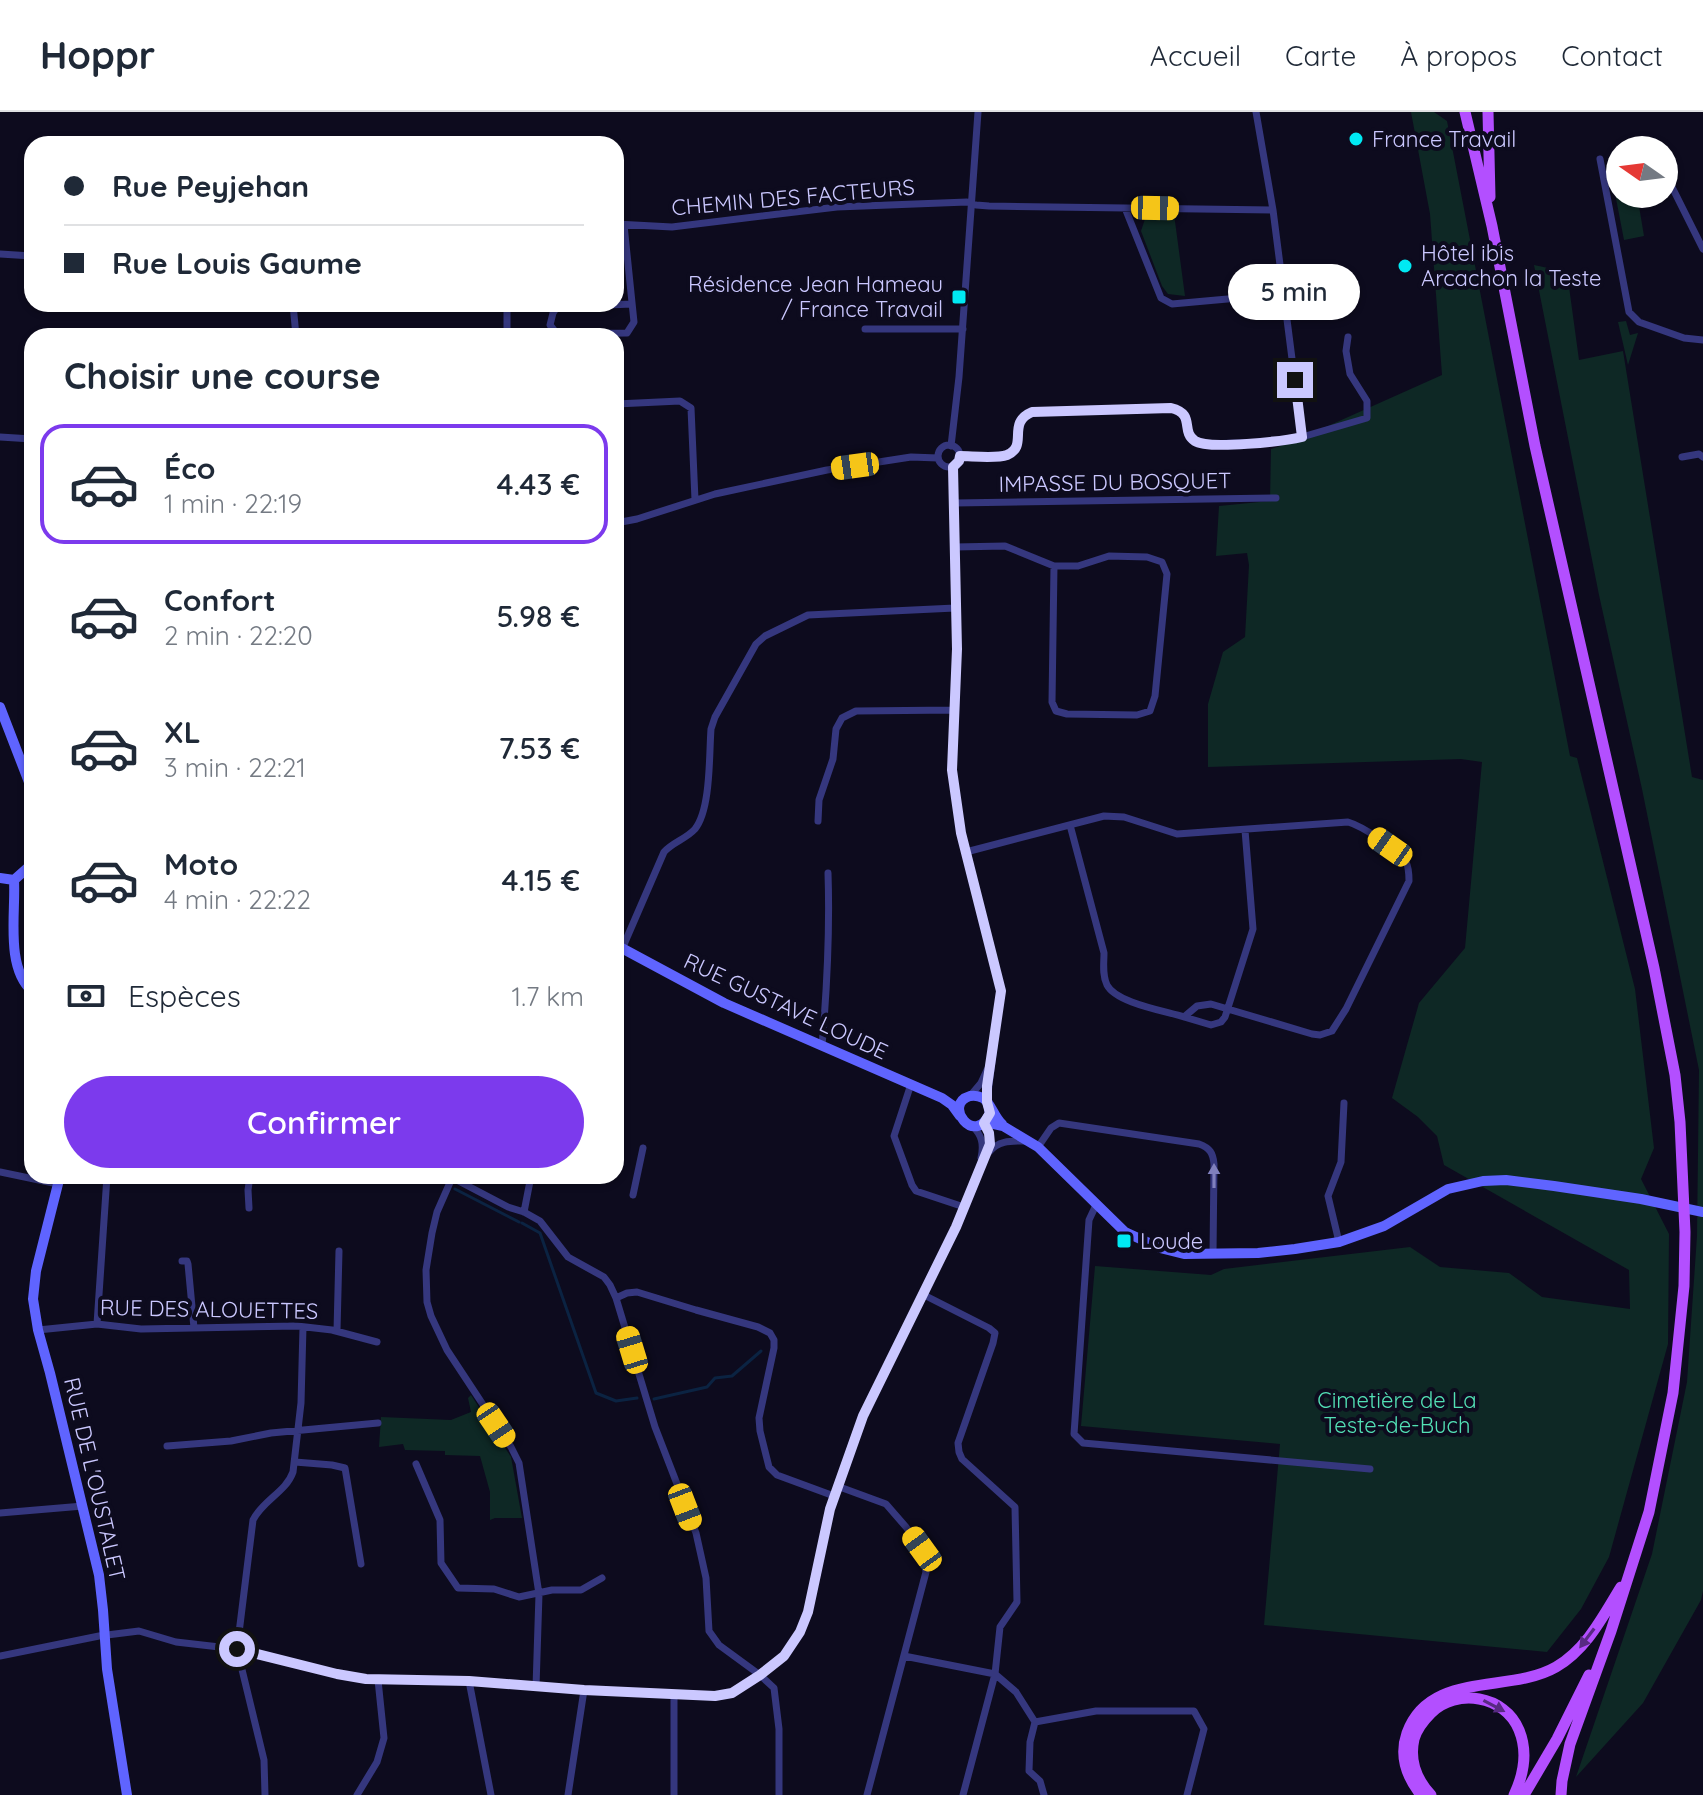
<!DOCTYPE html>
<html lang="fr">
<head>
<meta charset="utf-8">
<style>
  :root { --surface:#fff; --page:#f6f6f7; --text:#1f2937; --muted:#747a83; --line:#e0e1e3; --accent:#7c3aed }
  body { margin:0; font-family:Quicksand,sans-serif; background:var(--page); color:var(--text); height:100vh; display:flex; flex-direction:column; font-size:30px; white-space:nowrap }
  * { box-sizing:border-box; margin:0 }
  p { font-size:26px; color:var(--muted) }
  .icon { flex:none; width:44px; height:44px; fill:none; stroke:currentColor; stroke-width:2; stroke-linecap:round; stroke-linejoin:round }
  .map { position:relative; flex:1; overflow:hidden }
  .details { position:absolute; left:24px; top:216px; width:600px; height:856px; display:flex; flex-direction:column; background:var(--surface); border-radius:24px; box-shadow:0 2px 6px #0004 }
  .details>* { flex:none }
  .top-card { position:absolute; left:24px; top:24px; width:600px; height:176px; border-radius:24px; box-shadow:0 2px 6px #0004; display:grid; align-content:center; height:176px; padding:0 40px; background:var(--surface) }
  .needle { width:52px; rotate:284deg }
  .controls { position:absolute; left:1606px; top:24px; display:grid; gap:16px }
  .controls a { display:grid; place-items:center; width:72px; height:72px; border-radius:50%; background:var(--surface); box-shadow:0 2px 6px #0004; font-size:40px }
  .end { position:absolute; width:36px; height:36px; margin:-18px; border:10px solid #cbc8ff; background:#111; box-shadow:0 0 0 4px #111 }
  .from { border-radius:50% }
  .bubble { position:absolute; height:56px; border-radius:28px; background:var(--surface); box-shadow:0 2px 6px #0004; font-size:26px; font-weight:600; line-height:56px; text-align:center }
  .car { position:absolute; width:24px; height:48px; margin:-24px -12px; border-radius:10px; box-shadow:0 0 6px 2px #0007; background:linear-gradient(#f5c518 24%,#345 0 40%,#f5c518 0 76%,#345 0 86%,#f5c518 0) }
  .top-card b { display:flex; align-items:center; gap:28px; height:76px; font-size:30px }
  .top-card b+b { border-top:2px solid var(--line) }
  .top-card i { width:20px; height:20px; background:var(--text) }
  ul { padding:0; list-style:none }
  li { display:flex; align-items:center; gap:24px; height:120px; margin:0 16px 12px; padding:0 24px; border:4px solid transparent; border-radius:24px }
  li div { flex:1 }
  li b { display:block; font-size:30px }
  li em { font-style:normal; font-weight:600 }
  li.selected { border-color:var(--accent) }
  li>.icon { width:72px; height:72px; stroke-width:1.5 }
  h2 { padding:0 40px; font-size:36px; line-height:96px }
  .pay { display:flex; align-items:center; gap:20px; height:88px; padding:0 40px; font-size:30px }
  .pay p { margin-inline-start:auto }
  .cta { display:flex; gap:16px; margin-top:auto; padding:16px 40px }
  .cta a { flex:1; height:92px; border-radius:48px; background:var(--accent); color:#fff; font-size:32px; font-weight:600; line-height:92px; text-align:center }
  header { display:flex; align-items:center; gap:48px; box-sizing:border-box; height:112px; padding:0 40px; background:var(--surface); border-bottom:2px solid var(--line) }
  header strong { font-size:38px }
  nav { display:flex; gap:44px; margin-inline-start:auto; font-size:28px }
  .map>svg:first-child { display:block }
  .green { fill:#0e2825 }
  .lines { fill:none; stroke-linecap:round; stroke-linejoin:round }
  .stream { stroke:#0b2342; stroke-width:3 }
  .street { stroke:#35377e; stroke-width:7 }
  .secondary { stroke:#5f64ff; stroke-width:10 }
  .primary { stroke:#b34fff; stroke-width:11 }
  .oneway { fill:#8080be }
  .oneway2 { fill:#582a83 }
  .route { stroke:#cbc8ff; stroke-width:10 }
  .poi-dot { fill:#00e9f3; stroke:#0d0b1e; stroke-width:3 }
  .labels { text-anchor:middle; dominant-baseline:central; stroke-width:8; stroke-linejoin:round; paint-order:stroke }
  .poi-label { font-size:22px; fill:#cbc8ff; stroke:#0d0b1e; text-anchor:start }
  .street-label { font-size:22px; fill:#cbc8ff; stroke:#0d0b1e }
  .park-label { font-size:22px; fill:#53e0b5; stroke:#0d0b1e }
</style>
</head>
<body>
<header>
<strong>Hoppr</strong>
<nav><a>Accueil</a><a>Carte</a><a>À propos</a><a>Contact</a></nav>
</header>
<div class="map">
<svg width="1703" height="1683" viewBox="0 0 1703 1683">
  <rect width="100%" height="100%" fill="#0d0b1e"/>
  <path class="green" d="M1411,0h23l13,9 123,635 7,2 58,231 19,159 -13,31 28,55 -1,110 -59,213 -28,52 -34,43 -283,-27 16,-181 -199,-18 14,-160 116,9 13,-6 186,-22 30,20 69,6 33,24 88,12 -1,-39 -185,-105 -7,-29 -19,-19 -26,-19 27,-95 46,-55 17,-186 -21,-3 -253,8v-63l15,-52 22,-15 4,-72 -2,-12 -31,3 3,-50 51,-5 1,-52 19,-6 152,-68 -12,-161z
    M1620,68v14h33l-15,6 6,36 -20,4 -10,-52v-7z
    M1153,102h21l11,82 -17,-2 -6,-8 -21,-55 4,-12z
    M1534,153l33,7 12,88 44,-9 69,426 11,3v811l-2,9 -58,103 -67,74 76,-223 35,-172 10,-146 2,-166 -57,-281 -43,-194z
    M1626,209l4,14 8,-2 -10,32 -10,-43z
    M471,1283l40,62 11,61h-27l-5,2v-28l-10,-36 -35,-1v-4l-40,-1 -2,-6 -24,3 2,-30 70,3 20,-8 -3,-14z"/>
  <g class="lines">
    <path class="stream" d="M455,1077l64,33
      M522,1111l18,10 56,160 20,8 21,-3
      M654,1287l53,-12 8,-9 17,-2 29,-25"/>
    <path class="street" d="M1256,0l17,98 29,227
      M1600,47l29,153 10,10 45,16 19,2
      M1664,59l39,78
      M1604,63l16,-3
      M1125,96l36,90 11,6 112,-10
      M616,112l56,3 165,-20 130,-5 9,3 13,1 284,4
      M624,113l10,97 -7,11 -70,1 -7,-9 3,-12 4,-6 75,-3
      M0,142l32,2
      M293,192l3,32
      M507,199v25
      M865,217h98
      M616,292l64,-3 11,7 4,92
      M0,325l32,2
      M938 344a11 11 0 1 1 22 0a11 11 0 1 1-22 0Z
      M951,334l8,-69 19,-265
      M960,344c12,0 36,3 47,-1 22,-9 0,-32 25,-43l144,-3 10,7 3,16 5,8 11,4 71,-2 26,-5 65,-19v-17l-17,-27 -4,-23 2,-14
      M1682,345l17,-3 4,3
      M953,355l4,182 -5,121 9,63 40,158 -14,110
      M955,391l321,-5
      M616,411l21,-4 78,-25 112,-24 84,-13 27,1
      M955,435l50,-1 49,20h24l31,-10 38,1 15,5 5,12 -12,122 -5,15 -13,4 -70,-1 -11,-3 -4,-9 2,-136
      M818,709l1,-21 14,-41 3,-30 6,-11 14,-7 98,-1
      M966,740l138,-36 20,1 53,17 171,-12c14,4 51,28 58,40 3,6 3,12 3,19l-63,128 -14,22 -12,4 -8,-1 -101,-30 -14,2 -13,11c-19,-6 -68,-14 -77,-32 -5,-10 -3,-22 -3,-32l-34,-128
      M622,837l42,-97c9,-10 22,-13 31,-23 16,-20 14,-74 16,-100l4,-12 41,-73 9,-8 43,-21 147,-7
      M1184,905l27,8 10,-3 4,-5 28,-88 -8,-99
      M822,934c5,-58 8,-115 6,-173
      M911,972l-17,52 18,49 4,6 48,16
      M970,984l11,-13 6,-13
      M972,1014c10,9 12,18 9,32
      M1038,1035l13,-19 8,-5 140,21c11,4 14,9 15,20l-1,90
      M989,1040c10,-12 22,-11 36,-11
      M0,1060l58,12
      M449,1064l59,31 16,5 16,9 28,36 36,20 6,8 6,13 39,129 41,106 10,45 3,53 10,14 41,30 14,13 5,41v66
      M452,1066l-15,34 -5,21 -6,37 1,32 4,14 16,34 64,97 8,16 20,131 -3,93
      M633,1083l10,-47
      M1096,1093l-7,15 -15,214 9,9 287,26
      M249,1096l-1,-18 2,-14
      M524,1100l7,-36
      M1339,1130l-11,-46 13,-34 3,-59
      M182,1149h5l1,3 6,64
      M616,1186l11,-5 10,-1 59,18 62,17 12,6 4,7v8l-15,70 1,13 9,36 8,8 57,21
      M97,1212l10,-148
      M38,1218l59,-6 44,5 156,-3 35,4 45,12
      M337,1219l2,-80
      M167,1334l64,-5 40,-8 107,-10
      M295,1350l37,3 13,3 16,96
      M416,1352l24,56 1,43 17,25 36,1 25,8 33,-7h29l21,-12
      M837,1374l49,18 20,23 16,22 4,23 -59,223
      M0,1401l83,-7
      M0,1544l99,-20 40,-5 37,11 61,7 100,25 29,5 103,2 115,9 137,6 16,-6 47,-34 13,-18 11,-26 22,-103 23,-68 23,-53 80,-161 32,-76 2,-12 -6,-16
      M904,1544l91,18 5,-47 17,-25 -2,-95 -53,-48 -3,-7 -1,-9 35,-100 2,-10 -6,-5 -67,-34
      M469,1569l22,114
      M1035,1610l61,-11h98l10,18 -17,66
      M265,1683l-1,-35 -27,-111 16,-129c10,-20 33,-28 40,-48l8,-69 2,-76
      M357,1683l20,-33 7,-24 -6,-58
      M568,1683l16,-105
      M674,1683v-100
      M963,1683l32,-121 21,18 19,30 -5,20 -1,29 11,10 4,14"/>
    <path class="secondary" d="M0,595l32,83
      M0,766l14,2 18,-16
      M14,768c2,32 -9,87 18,111
      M616,833l108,58 218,95 10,7 8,11
      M988,991l2,10c-15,35 -48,-9 -20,-17 5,-1 9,0 13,2 8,5 11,19 19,26
      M985,1010l18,4 35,21 87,85 35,16 24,6 74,-1 37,-4 44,-7 45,-16 64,-37 35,-8 23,-1 48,6 87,13 62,13
      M60,1064l-24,95 -3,28 5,31 12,43 49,202 4,35 4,59 20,126"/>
    <path class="primary" d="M1465,0l27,114 43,220 119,522 21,107 5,47 5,110 -1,54 -11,107 -24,119 -38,119 -41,113 -8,37 -1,14
      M1488,0l2,85
      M1421,1683c-15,-19 -22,-39 -14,-62 23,-63 102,-39 149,-66 31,-18 47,-51 65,-80
      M1431,1683c-15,-16 -22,-34 -17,-56 3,-11 9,-18 17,-26 25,-25 74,-18 88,17 9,22 5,44 -5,65
      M1524,1683l33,-56 32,-64"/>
  </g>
  <defs><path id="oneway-solid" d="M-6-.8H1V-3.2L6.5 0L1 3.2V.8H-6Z" transform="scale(2)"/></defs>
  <use class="oneway" href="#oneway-solid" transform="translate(1214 1064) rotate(-90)"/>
  <g class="oneway2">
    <use href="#oneway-solid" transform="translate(1587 1526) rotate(127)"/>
    <use href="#oneway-solid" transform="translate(1494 1594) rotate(28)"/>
  </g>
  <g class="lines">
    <path class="route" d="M237,1537l100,25 29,5 103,2 115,9 131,6 17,-3 28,-18 24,-19 16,-24 8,-20 22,-103 33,-93 93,-189 34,-83 -1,-11 -5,-10 6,-10 -3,-11v-16l14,-95 -40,-158 -9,-63 5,-121 -4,-182 6,-6 1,-5c12,0 36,3 47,-1 22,-9 -1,-32 25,-43l139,-4c25,6 9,23 24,33 13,9 90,0 107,-4l-7,-57"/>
  </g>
  <g class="poi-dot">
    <circle cx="1356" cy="27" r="8"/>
    <circle cx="1405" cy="154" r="8"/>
    <rect x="951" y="177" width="16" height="16" rx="4"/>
    <rect x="1116" y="1121" width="16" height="16" rx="4"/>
  </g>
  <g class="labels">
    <g class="poi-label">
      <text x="1372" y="27">France Travail</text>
      <text x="1421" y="141">Hôtel ibis<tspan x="1421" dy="25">Arcachon la Teste</tspan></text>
      <text x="943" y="172" text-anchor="end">Résidence Jean Hameau<tspan x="943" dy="25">/ France Travail</tspan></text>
      <text x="1140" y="1129">Loude</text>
    </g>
    <g class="street-label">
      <text transform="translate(793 85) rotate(-5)">CHEMIN DES FACTEURS</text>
      <text transform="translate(1115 370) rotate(-1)">IMPASSE DU BOSQUET</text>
      <text transform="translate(786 894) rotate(25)">RUE GUSTAVE LOUDE</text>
      <text transform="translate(209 1197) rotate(1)">RUE DES ALOUETTES</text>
      <text transform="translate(95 1367) rotate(77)">RUE DE L'OUSTALET</text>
    </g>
    <g class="park-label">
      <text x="1397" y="1288">Cimetière de La<tspan x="1397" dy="25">Teste-de-Buch</tspan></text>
    </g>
  </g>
</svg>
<div class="controls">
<a><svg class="needle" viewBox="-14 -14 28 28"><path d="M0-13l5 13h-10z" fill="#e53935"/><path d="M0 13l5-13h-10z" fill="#747a83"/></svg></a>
</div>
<i class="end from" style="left:237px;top:1537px"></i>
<i class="end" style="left:1295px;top:268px"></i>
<div class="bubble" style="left:1228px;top:152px;width:132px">5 min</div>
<i class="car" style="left:1155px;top:96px;rotate:91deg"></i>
<i class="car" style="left:855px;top:354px;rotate:262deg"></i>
<i class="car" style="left:1390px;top:735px;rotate:305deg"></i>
<i class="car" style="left:632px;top:1238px;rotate:343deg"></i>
<i class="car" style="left:496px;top:1313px;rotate:146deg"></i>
<i class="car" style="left:685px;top:1395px;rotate:159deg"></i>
<i class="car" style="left:922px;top:1437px;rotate:324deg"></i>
<div class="top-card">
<b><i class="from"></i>Rue Peyjehan</b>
<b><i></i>Rue Louis Gaume</b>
</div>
<section class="details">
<h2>Choisir une course</h2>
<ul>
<li class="selected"><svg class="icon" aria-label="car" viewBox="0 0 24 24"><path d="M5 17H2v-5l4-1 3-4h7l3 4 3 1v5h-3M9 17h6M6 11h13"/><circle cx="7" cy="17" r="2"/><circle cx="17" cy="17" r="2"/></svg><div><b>Éco</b><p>1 min · 22:19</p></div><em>4.43 €</em></li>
<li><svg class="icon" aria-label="car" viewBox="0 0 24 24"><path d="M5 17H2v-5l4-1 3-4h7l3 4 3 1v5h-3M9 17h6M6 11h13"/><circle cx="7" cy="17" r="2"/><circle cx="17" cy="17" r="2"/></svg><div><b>Confort</b><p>2 min · 22:20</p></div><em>5.98 €</em></li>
<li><svg class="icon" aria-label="car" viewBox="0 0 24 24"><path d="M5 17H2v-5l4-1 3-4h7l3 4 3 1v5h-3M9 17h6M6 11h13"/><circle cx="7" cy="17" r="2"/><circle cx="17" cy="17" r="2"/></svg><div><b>XL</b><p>3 min · 22:21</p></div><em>7.53 €</em></li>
<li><svg class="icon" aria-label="car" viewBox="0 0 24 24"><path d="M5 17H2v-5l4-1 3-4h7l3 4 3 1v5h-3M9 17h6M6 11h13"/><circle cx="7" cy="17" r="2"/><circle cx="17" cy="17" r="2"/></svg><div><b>Moto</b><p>4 min · 22:22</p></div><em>4.15 €</em></li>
</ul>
<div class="pay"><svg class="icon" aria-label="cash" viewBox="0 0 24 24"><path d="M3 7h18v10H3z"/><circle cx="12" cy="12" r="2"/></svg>Espèces<p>1.7 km</p></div>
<div class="cta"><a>Confirmer</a></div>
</section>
</div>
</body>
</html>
